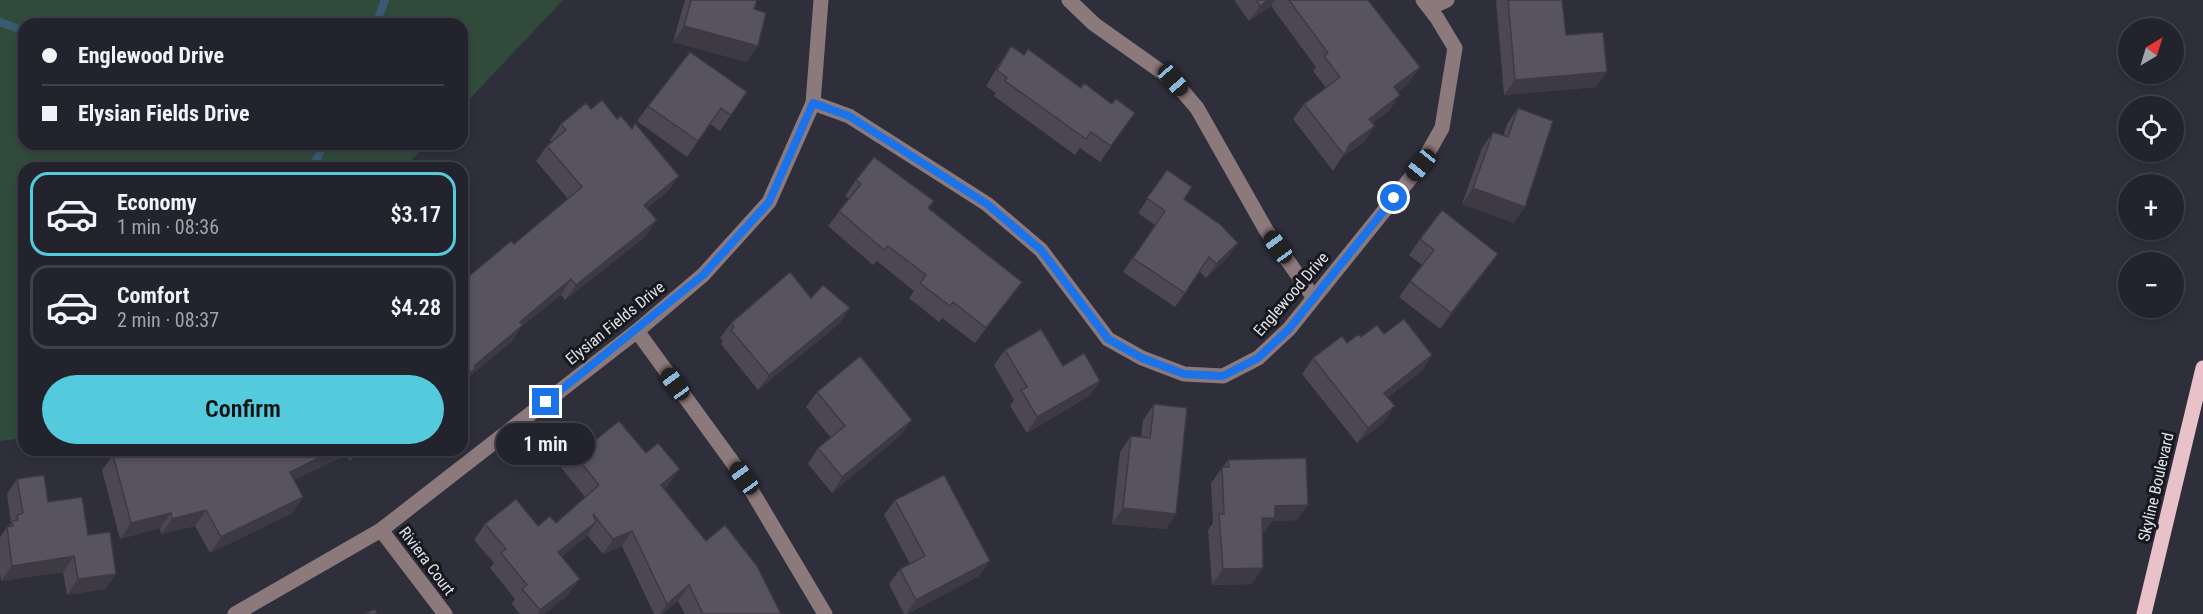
<!DOCTYPE html>
<html lang="en">
<head>
<meta charset="utf-8">
<style>
  :root { --surface:#22232c; --page:#2e2f38; --text:#f1f3f6; --muted:#a2a4a9; --line:#3f4048; --accent:#54cadd }
  body { margin:0; font-family:"Roboto Condensed",sans-serif; background:var(--page); color:var(--text); height:100vh; display:flex; flex-direction:column; font-size:22px; white-space:nowrap }
  * { box-sizing:border-box; margin:0 }
  p { font-size:20px; color:var(--muted) }
  .icon { flex:none; width:33px; height:33px; fill:none; stroke:currentColor; stroke-width:2; stroke-linecap:round; stroke-linejoin:round }
  .map { position:relative; flex:1; overflow:hidden }
  .sheet { position:absolute; left:18px; top:162px; width:450px; height:294px; display:flex; flex-direction:column; background:var(--surface); border-radius:18px; box-shadow:0 3px 9px #0003,0 0 0 2px var(--line) }
  .sheet>* { flex:none }
  .guide { position:absolute; left:18px; top:18px; width:450px; height:132px; border-radius:18px; box-shadow:0 3px 9px #0003,0 0 0 2px var(--line); display:grid; align-content:center; height:132px; padding:0 24px; background:var(--surface) }
  .needle { width:39px; rotate:38deg }
  .tools { position:absolute; left:2118px; top:18px; display:grid; gap:12px }
  .tools a { display:grid; place-items:center; width:66px; height:66px; border-radius:50%; background:var(--surface); box-shadow:0 3px 9px #0003,0 0 0 2px var(--line); font-size:30px }
  .end { position:absolute; width:27px; height:27px; margin:-14px; border:8px solid #1a73e8; background:#fff; box-shadow:0 0 0 3px #fff }
  .from { border-radius:50% }
  .bubble { position:absolute; height:42px; border-radius:21px; background:var(--surface); box-shadow:0 3px 9px #0003,0 0 0 2px var(--line); font-size:20px; font-weight:600; line-height:42px; text-align:center }
  .car { position:absolute; width:18px; height:36px; margin:-18px -9px; border-radius:8px; box-shadow:0 0 4px 2px #0007; background:linear-gradient(#222 24%,#8ab4d8 0 40%,#222 0 76%,#8ab4d8 0 86%,#222 0) }
  .guide b { display:flex; align-items:center; gap:21px; height:57px; font-size:22px }
  .guide b+b { border-top:2px solid var(--line) }
  .guide i { width:15px; height:15px; background:var(--text) }
  ul { padding:10px 0 0; list-style:none }
  li { display:flex; align-items:center; gap:18px; height:84px; margin:0 12px 9px; padding:0 12px; border:3px solid var(--line); border-radius:18px }
  li div { flex:1 }
  li b { display:block; font-size:22px }
  li em { font-style:normal; font-weight:600 }
  li.on { border-color:var(--accent) }
  li>.icon { width:54px; height:54px; stroke-width:1.5 }
  .primary-button { display:flex; gap:12px; margin-top:auto; padding:12px 24px }
  .primary-button a { flex:1; height:69px; border-radius:36px; background:var(--accent); color:#111; font-size:24px; font-weight:600; line-height:69px; text-align:center }
  .map>svg:first-child { display:block }
  .green { fill:#314b3b }
  .lines { fill:none; stroke-linecap:round; stroke-linejoin:round }
  .stream { stroke:#385a72; stroke-width:8 }
  .minor { stroke:#8c797c; stroke-width:15 }
  .major { stroke:#e9c1c9; stroke-width:15 }
  .wall { fill:#4c4753 }
  .shaded-wall { fill:#3e3a43 }
  .building { fill:#585360; stroke:#3e3a43; stroke-width:1.5 }
  .route { stroke:#1a73e8; stroke-width:8 }
  .labels { text-anchor:middle; dominant-baseline:central; stroke-width:6; stroke-linejoin:round; paint-order:stroke }
  .street-label { font-size:16px; fill:#e2e3ea; stroke:#17181d }
</style>
</head>
<body>
<div class="map">
<svg width="2203" height="614" viewBox="0 0 2203 614">
  <rect width="100%" height="100%" fill="#2e2f3b"/>
  <path class="green" d="M0,0h563l-101,107v-83h-438v120h403l-23,24h-380v270l-24,3z"/>
  <g class="lines">
    <path class="stream" d="M0,22l24,9
      M376,24l9,-24
      M325,144l-9,16 12,8"/>
    <path class="minor" d="M1069,0l25,24 79,56 24,28 69,122 48,68
      M1430,8l17,-8
      M813,103l36,13 138,88 54,46 67,89 34,19 42,16 39,2 35,-18 31,-29 132,-164 21,-37 13,-80 -18,-30 -14,-18
      M637,331l107,147 81,136
      M381,530l64,84
      M235,614l146,-84 256,-199 66,-56 66,-73 44,-99 8,-103"/>
    <path class="major" d="M2144,614l59,-246"/>
  </g>
  <path class="wall" d="M685,0h72l-3,9 -7,53 -74,-20z
    M1234,0h134l41,83 -11,9 -9,19 -16,12 2,3 -11,16 -22,15 -9,14 -40,-52 11,-15 22,-16 -13,-17 3,-4 -45,-61 -22,15z
    M1497,0h65l4,35 30,52 -92,8 -8,-94z
    M1011,46l113,82 -24,34 -20,-14 -5,7 -81,-59 2,-3 -10,-7 15,-25z
    M747,92l-27,39 -10,-7 -23,33 -50,-36 11,-15z
    M1518,108l-4,115 -52,-19 20,-56 11,-16 10,4 4,-12z
    M591,109l26,10 15,10 47,47 -11,15 -21,17 -1,28 -81,64 -4,-5 -40,32 -9,14 -41,34 -6,8 -3,3v-104l52,-38 54,-45 -32,-38 11,-15 5,-4 -2,-2 11,-16z
    M1167,170l17,29 54,44 -10,14 -22,21 -6,-6 -25,35 -52,-35 32,-47 -17,-12z
    M856,180l78,21 -5,7 93,74 -47,61 -33,-25 -3,4 -30,-24 5,-7 -37,-30 -4,4 -45,-39 21,-27 -4,-3z
    M1420,239l67,30 -47,60 -41,-32 23,-32 -13,-10z
    M811,298l29,25 -82,67 -37,-46 2,-3 -3,-3 11,-15z
    M1384,334l48,21 -10,16 -34,26 -4,25 -27,21 -55,-69 11,-16 48,-21z
    M1005,350l58,16 37,15 -11,15 -62,37 -17,-27 4,-6 -20,-35z
    M817,392l84,43 -69,58 -24,-29 10,-16 13,-10 -25,-31z
    M1154,404l12,125 -54,-5 8,-72 11,-16 10,1 2,-17z
    M593,442l76,42 -5,5 42,52 75,73h-96l-7,-13 -16,13h-8l-32,-68 -19,8 -16,-19 -2,3 -23,18 7,38 -25,20h-24l-8,-10 3,-5 -25,-31 4,-5 -20,-23 11,-16 53,2 18,-3 29,-26 -25,-31 11,-16z
    M131,450h234l-15,11 -4,-6 -52,25 9,17 -11,16 -82,40 -15,-27 -34,8 -1,-6 -40,11 -18,-69 11,-15z
    M1228,460l69,60 -25,1 -8,12h-2l-10,51 -40,1 -4,-55 5,-7 -2,-40z
    M17,479l31,23 40,33 28,39 -11,15 -38,6 -4,-23 -62,9 -1,-8v-36l7,-10h1l3,-4 -4,-29z
    M895,500l84,76 -72,38h-3l-15,-30 11,-15 10,-5 -26,-49z"/>
  <path class="shaded-wall" d="M1268,0h7l-4,6 -22,15 11,-15z
    M684,26l74,20 -11,16 -74,-20z
    M1420,67l-11,16 -26,20 11,-16z
    M1607,72l-11,15 -92,8 11,-15z
    M1400,95l-11,16 -31,24 11,-16z
    M1375,126l-11,16 -22,15 8,-13z
    M679,176l-11,15 -35,29 11,-15z
    M1473,188l52,19 -11,16 -52,-19z
    M657,220l-11,16 -81,64 11,-15z
    M1238,243l-10,14 -22,21 10,-14z
    M1498,254l-11,15 -47,60 11,-16z
    M571,279l-10,16 -40,32 -9,14 -41,34 -6,8 -3,3v-7l12,-13 46,-44z
    M1022,282l-11,15 -36,46 11,-15z
    M850,308l-10,15 -82,67 11,-15z
    M1432,355l-10,16 -49,37 11,-15z
    M1100,381l-11,15 -62,37 10,-16z
    M1395,406l-11,16 -27,21 11,-15z
    M912,420l-11,15 -69,58 10,-16z
    M335,450h14l-3,5 -67,32 11,-15z
    M358,450h7l-15,11z
    M680,469l-11,15 -19,17 11,-16z
    M303,497l-11,16 -82,40 11,-16z
    M1308,505l-11,15 -25,1 -8,12h-13l11,-15 13,-12z
    M1123,508l53,6 -10,15 -54,-5z
    M206,510l-11,16 -34,8 11,-15z
    M171,513l-11,15 -40,11 11,-16z
    M596,522l-11,16 -37,29 10,-15z
    M632,531l-10,15 -19,8 10,-15z
    M74,556l-11,16 -62,9 11,-15z
    M990,561l-11,15 -73,38 10,-14z
    M1263,568l-11,16 -40,1 11,-16z
    M116,574l-11,15 -38,6 11,-16z
    M580,579l-11,15 -25,20h-6l2,-4z
    M689,585l-11,16 -16,13h-2l7,-10z"/>
  <path class="building" d="M691,0h66l-3,9 12,4 -8,33 -74,-20z
    M1256,0h12l-8,6z
    M1289,0h79l52,67 -26,20 6,8 -31,24 6,7 -25,18 -6,11 -40,-51 36,-27 -16,-21 4,-3z
    M1508,0h54l4,35 37,-3 4,40 -92,8z
    M1011,46l13,9 4,-6 53,39 3,-5 28,21 4,-5 19,14 -24,33 -20,-14 -5,7 -81,-58 2,-3 -10,-8z
    M690,52l57,40 -16,23 -10,-7 -23,33 -50,-35z
    M602,100l15,19 4,-3 11,13 3,-6 44,53 -35,29 13,15 -81,65 -5,-6 -51,43 3,3 -49,41 2,2 -14,11v-97l49,-41 3,3 68,-57 -35,-41 19,-16 -5,-6 25,-21 5,6z
    M1518,108l35,13 -28,86 -52,-19 20,-56 15,5z
    M874,157l60,44 -6,7 94,74 -36,46 -33,-26 -3,4 -30,-23 6,-8 -38,-29 -4,4 -45,-39 22,-27 -5,-4z
    M1167,170l25,17 -8,12 37,26 17,18 -22,21 -7,-7 -24,36 -52,-35 32,-47 -18,-13z
    M1442,210l56,44 -47,59 -41,-32 24,-31 -14,-11z
    M790,272l21,26 12,-13 27,23 -81,67 -38,-45 3,-3 -3,-4z
    M1404,319l28,36 -48,38 11,13 -27,22 -55,-70 29,-22 5,7 12,-9 2,3 16,-12 7,9z
    M1041,329l22,37 21,-13 16,28 -63,36 -16,-27 6,-3 -22,-37z
    M860,356l52,64 -70,57 -24,-29 27,-22 -28,-34z
    M1154,404l33,4 -11,106 -53,-6 8,-72 19,2z
    M619,421l27,32 12,-10 22,26 -19,16 45,56 19,-16 32,41 24,48h-78l-14,-29 -22,19 -35,-73 -19,8 -20,-25 3,8 -38,30 22,27 -40,31 -18,-21 5,-4 -26,-32 5,-4 -21,-25 31,-25 22,27 12,-10 6,7 43,-38 -28,-35 16,-14 6,6z
    M131,450h204l-45,22 13,25 -82,40 -15,-27 -34,9 -1,-6 -40,10 -18,-68z
    M1306,458l2,47 -33,1v12h-13l1,50 -40,1 -4,-55h5l-2,-47h7l-1,-7z
    M44,475l4,27 34,-5 6,38 22,-3 6,42 -38,5 -4,-23 -62,10 -5,-39 6,-1 -1,-5 6,-1 -1,-5 6,-2 -6,-34z
    M944,475l46,86 -74,39 -16,-31 25,-13 -30,-56z
    M375,609l2,5h-12z"/>
  <g class="lines">
    <path class="route" d="M546,402l157,-127 66,-73 44,-99 36,13 138,88 54,46 67,89 34,19 42,16 39,2 35,-18 31,-29 105,-131"/>
  </g>
  <g class="labels">
    <g class="street-label">
      <text transform="translate(1291 294) rotate(-49)">Englewood Drive</text>
      <text transform="translate(615 323) rotate(-39)">Elysian Fields Drive</text>
      <text transform="translate(2156 487) rotate(-77)">Skyline Boulevard</text>
      <text transform="translate(427 561) rotate(53)">Riviera Court</text>
    </g>
  </g>
</svg>
<div class="tools">
<a><svg class="needle" viewBox="-14 -14 28 28"><path d="M0-13l5 13h-10z" fill="#e53935"/><path d="M0 13l5-13h-10z" fill="#a2a4a9"/></svg></a>
<a><svg class="icon" aria-label="locate" viewBox="0 0 24 24"><circle cx="12" cy="12" r="6"/><path d="M12 2v4M12 18v4M2 12h4M18 12h4"/></svg></a>
<a>+</a>
<a>−</a>
</div>
<i class="end from" style="left:1394px;top:198px"></i>
<i class="end" style="left:546px;top:402px"></i>
<div class="bubble" style="left:496px;top:423px;width:99px">1 min</div>
<i class="car" style="left:1173px;top:80px;rotate:139deg"></i>
<i class="car" style="left:1421px;top:165px;rotate:219deg"></i>
<i class="car" style="left:1278px;top:247px;rotate:324deg"></i>
<i class="car" style="left:675px;top:384px;rotate:324deg"></i>
<i class="car" style="left:744px;top:478px;rotate:324deg"></i>
<div class="guide">
<b><i class="from"></i>Englewood Drive</b>
<b><i></i>Elysian Fields Drive</b>
</div>
<section class="sheet">
<ul>
<li class="on"><svg class="icon" aria-label="car" viewBox="0 0 24 24"><path d="M5 17H2v-5l4-1 3-4h7l3 4 3 1v5h-3M9 17h6M6 11h13"/><circle cx="7" cy="17" r="2"/><circle cx="17" cy="17" r="2"/></svg><div><b>Economy</b><p>1 min · 08:36</p></div><em>$3.17</em></li>
<li><svg class="icon" aria-label="car" viewBox="0 0 24 24"><path d="M5 17H2v-5l4-1 3-4h7l3 4 3 1v5h-3M9 17h6M6 11h13"/><circle cx="7" cy="17" r="2"/><circle cx="17" cy="17" r="2"/></svg><div><b>Comfort</b><p>2 min · 08:37</p></div><em>$4.28</em></li>
</ul>
<div class="primary-button"><a>Confirm</a></div>
</section>
</div>
</body>
</html>
